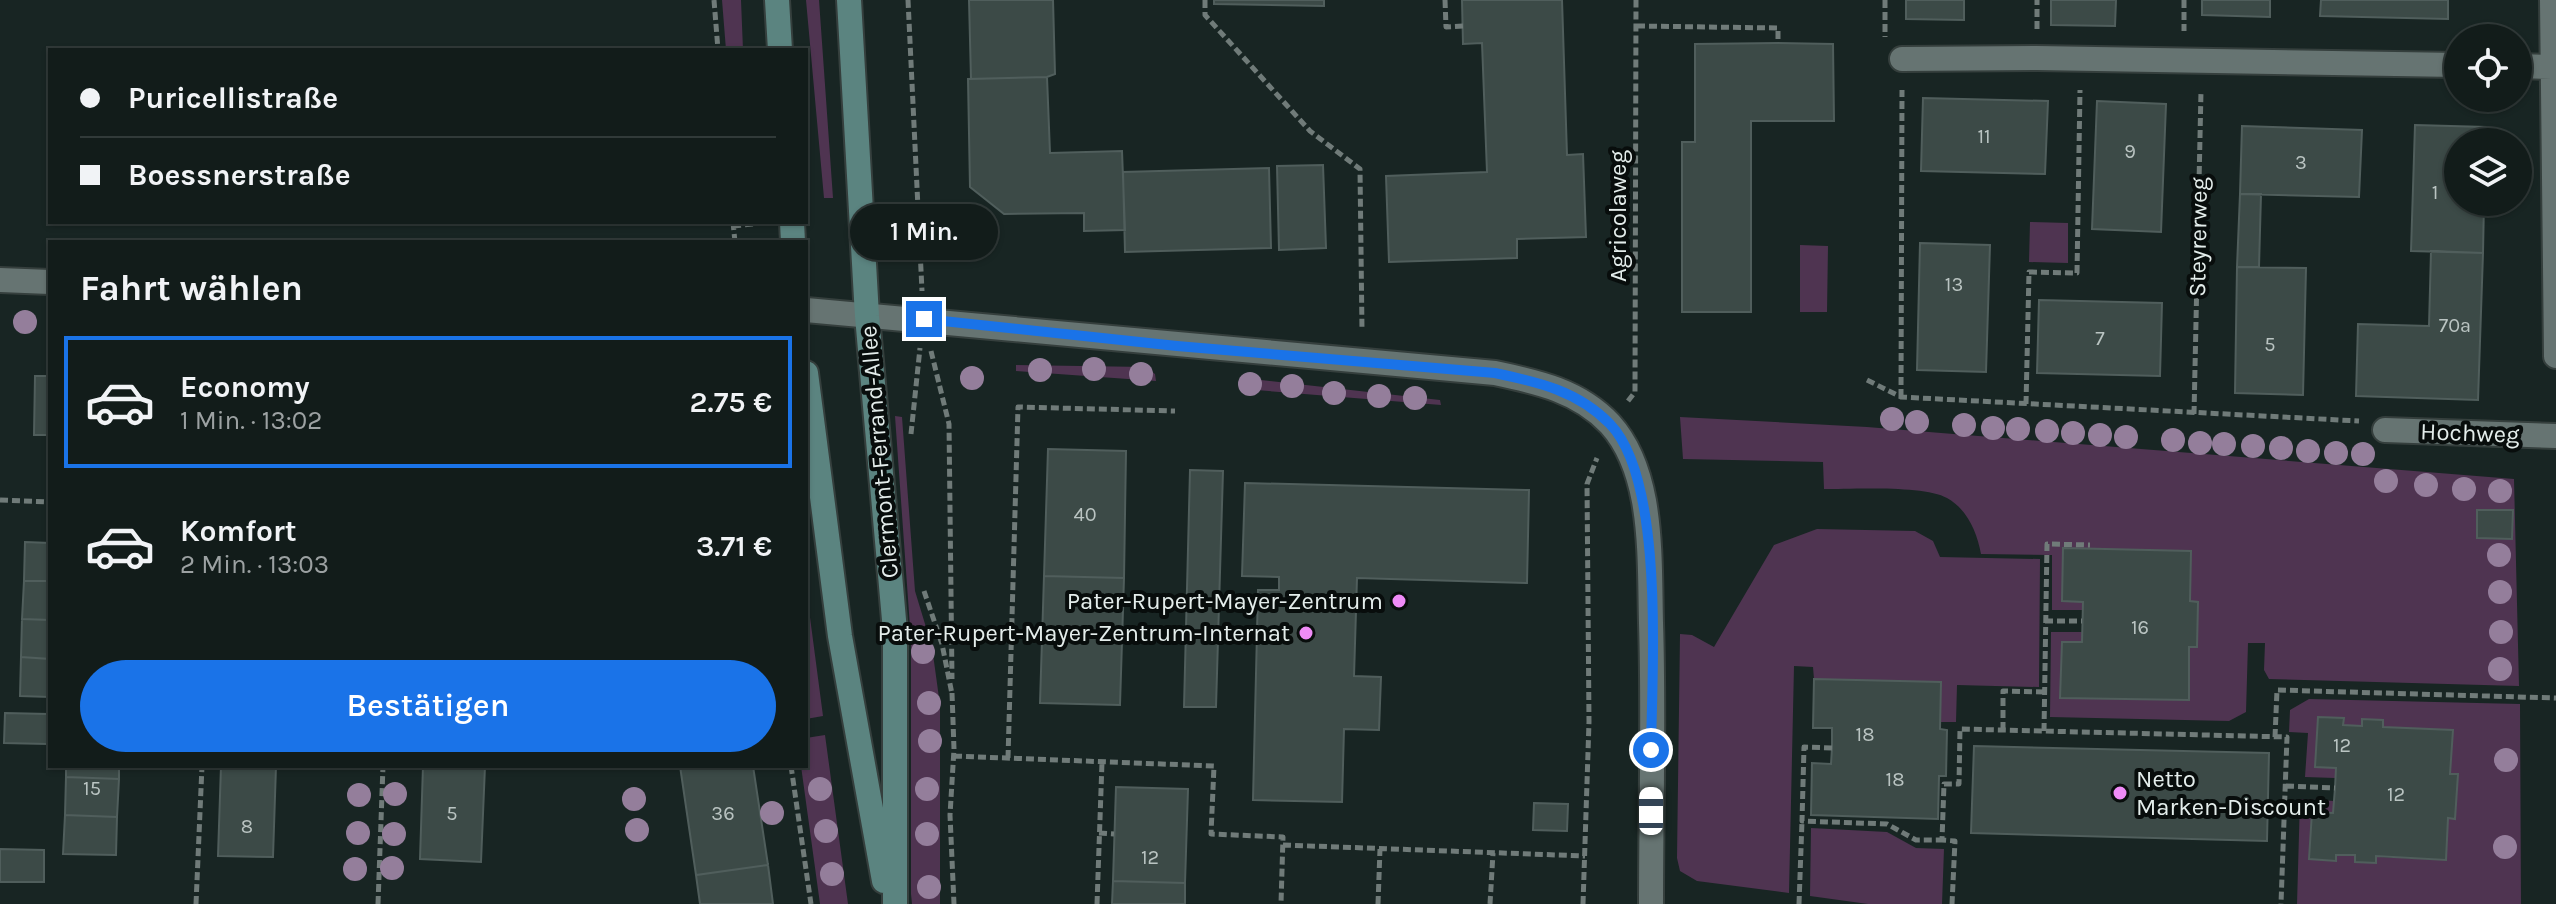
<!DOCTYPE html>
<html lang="de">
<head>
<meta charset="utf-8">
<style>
  :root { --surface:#121c1a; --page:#1f2927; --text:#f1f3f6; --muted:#9ca1a2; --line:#313a39; --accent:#1a73e8 }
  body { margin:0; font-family:Karla,sans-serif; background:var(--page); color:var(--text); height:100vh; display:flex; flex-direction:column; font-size:30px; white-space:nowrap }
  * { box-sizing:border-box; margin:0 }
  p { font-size:26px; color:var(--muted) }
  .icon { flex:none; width:44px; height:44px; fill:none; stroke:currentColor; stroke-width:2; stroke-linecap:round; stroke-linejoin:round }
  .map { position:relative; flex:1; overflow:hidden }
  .side { position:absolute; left:48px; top:240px; width:760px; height:528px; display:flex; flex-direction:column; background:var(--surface); border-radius:0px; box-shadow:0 2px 6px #0004,0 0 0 2px var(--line) }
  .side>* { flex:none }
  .banner { position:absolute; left:48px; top:48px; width:760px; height:176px; border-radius:0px; box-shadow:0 2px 6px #0004,0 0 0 2px var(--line); display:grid; align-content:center; height:176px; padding:0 32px; background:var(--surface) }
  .tools { position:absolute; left:2444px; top:24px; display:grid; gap:16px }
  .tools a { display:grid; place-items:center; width:88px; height:88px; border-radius:50%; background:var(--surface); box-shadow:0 2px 6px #0004,0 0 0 2px var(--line); font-size:40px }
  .end { position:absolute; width:36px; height:36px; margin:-18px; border:10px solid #1a73e8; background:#fff; box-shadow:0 0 0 4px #fff }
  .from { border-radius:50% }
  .bubble { position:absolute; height:56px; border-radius:28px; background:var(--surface); box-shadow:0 2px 6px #0004,0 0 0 2px var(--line); font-size:26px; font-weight:600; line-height:56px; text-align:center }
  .car { position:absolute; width:24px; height:48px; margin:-24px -12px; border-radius:10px; box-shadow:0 0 6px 2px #0007; background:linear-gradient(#fff 24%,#345 0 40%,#fff 0 76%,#345 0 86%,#fff 0) }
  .banner b { display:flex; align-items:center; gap:28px; height:76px; font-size:30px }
  .banner b+b { border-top:2px solid var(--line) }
  .banner i { width:20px; height:20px; background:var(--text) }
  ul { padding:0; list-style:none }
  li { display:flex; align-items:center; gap:24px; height:132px; margin:0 16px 12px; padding:0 16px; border:4px solid transparent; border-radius:0px }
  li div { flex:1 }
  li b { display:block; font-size:30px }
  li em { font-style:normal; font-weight:600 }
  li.active { border-color:var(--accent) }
  li>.icon { width:72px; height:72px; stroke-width:1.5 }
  h2 { padding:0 32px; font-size:36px; line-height:96px }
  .cta { display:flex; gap:16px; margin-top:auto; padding:16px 32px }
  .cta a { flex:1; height:92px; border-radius:48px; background:var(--accent); color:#fff; font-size:32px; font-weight:600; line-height:92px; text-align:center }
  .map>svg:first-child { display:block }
  .green { fill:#4f3451 }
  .building { fill:#3c4a47; stroke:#505e5c; stroke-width:2 }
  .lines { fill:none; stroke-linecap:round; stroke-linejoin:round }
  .street-casing { stroke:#353f3d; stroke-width:28 }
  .secondary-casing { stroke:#353f3d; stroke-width:28 }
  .path { stroke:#707b79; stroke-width:5; stroke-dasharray:8 4; stroke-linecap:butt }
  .street { stroke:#667472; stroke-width:24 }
  .secondary { stroke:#5b8480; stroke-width:24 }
  .tree { fill:#947e9b }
  .route { stroke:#1a73e8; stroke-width:10 }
  .poi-dot { fill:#ef8bf7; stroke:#080d0c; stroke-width:3 }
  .labels { text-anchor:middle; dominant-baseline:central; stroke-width:8; stroke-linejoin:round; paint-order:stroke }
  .number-label { font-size:20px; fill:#bac4c2 }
  .street-label { font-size:24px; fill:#e4edeb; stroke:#080d0c }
  .poi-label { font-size:24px; fill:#e4edeb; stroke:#080d0c; text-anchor:end }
</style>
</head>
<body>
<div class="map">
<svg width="2556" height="904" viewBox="0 0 2556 904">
  <rect width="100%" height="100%" fill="#182523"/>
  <path class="green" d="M722,0h19l2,50h-17z
    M806,0h13l14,198h-9z
    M2030,222l38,1v40l-39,-1z
    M1800,245l28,1 -1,66h-27z
    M1016,365l130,2 9,7 1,7 -140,-10z
    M1243,378l197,22 1,5 -198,-16z
    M895,416l7,1 13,174 17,56 8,58v199h-28l-1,-10v-253z
    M1680,417l187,10 647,52 5,207 -250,-7 -5,-9 1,-27h-17l-2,69 -17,9 -179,-4 1,-85h31v10h-20l-2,55 128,3 1,-53h8l1,-45 -8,-1v-50l-126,-3 -2,53 21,1 -1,8h-30v-55l-71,-1c-4,-22 -14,-45 -34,-56 -22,-13 -96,-9 -123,-9l-1,-27 -140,-3z
    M1817,529l98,2 18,10 7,16 100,2 -1,128 -82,-2 -1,37h-16l1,-40 -127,-3 -1,-12 -19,-1 -5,227 -92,-12 -17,-10 -3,-13 3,-224 12,1 22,12 60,-102z
    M806,587l17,129 -17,3z
    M2309,699l211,5 1,200h-224l3,-105 34,2 -1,12 -21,-1 -2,47 25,2 1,-6 110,5 2,-42h7l3,-43 -8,-1 2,-44 -69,-3v-7l-21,-1v7l-19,-1v-7l-25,-1 -3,50 21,1 -1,10 -30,-1 3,-44 -19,-1 1,-22z
    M825,735l23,169h-28l-19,-138h5v-28z
    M1811,828l76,4 29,16 28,1 -2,55h-74l-58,-8z"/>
  <path class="building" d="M969,0h84l2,74 -8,3 -76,2z
    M1214,0h110v6l-110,-2z
    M1462,0h100l5,155 16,-1 3,83 -69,2v19l-128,4 -3,-86 101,-4 -5,-129 -19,1z
    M1906,0h58v20l-58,-1z
    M2051,0h65l-1,26 -64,-1z
    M2202,0h68v17l-68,-2z
    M2321,0h127v19l-128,-3z
    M1778,43l55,1 1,77h-83v191h-69v-170h13v-98z
    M1047,77l3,76 72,-2 3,79 -41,1v-18l-80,1 -34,-27 -2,-108z
    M1923,98l125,3 -3,73 -124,-3z
    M2097,101l69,3 -5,128 -69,-3z
    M2415,125l71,2v15h-28v60h26l-1,51 -72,-2z
    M2242,126l120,4 -3,67 -119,-3z
    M1323,165l3,83 -47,2 -2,-84z
    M1269,168l2,80 -146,4 -2,-80z
    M2240,194h21l-2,73h-22z
    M1920,243l70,2 -4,127 -69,-2z
    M2431,251l52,2 -5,147 -122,-4 2,-72 71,2z
    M2237,267l69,1 -3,127 -68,-2z
    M2039,300l123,3 -2,73 -123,-3z
    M35,376h15v59h-16z
    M1048,449l78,2 -2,127 -80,-2z
    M1190,470l33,1 -7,236h-32z
    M1245,483l284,7 -2,93 -170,-5 -3,98 27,1 -2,53 -35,-1 -2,73 -89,-2 5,-210h21v-13l-37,-1z
    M2477,510h36l-1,29 -35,-1z
    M25,542l25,1v38h-26z
    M2063,548l128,3 -1,50 8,1 -1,45h-8v53l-129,-2 2,-56h20l1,-40 -21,-1z
    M1044,576l80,2 -4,127 -80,-2z
    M24,581h26v39l-28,-1z
    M22,619l28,1v39l-29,-2z
    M21,657l29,2v38l-30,-1z
    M1814,679l127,3 -1,47 7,1 -1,46h-7l-1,43 -127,-4 1,-52 19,1 1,-16v-20h-19z
    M5,713l43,1 -1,30 -43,-1z
    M2318,717l26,1 -1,7 19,1v-7l21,1v7l70,3 -3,44h8l-3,45 -7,-1 -2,42 -70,-4v7l-21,-1v-7h-19v6l-27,-2 3,-47 21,1 2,-25 1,-20 -21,-1z
    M1974,746l295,7 -2,88 -296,-8z
    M66,766h53v13l-53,-2z
    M221,766h55l-3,91 -55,-1z
    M423,766h62l-4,96 -61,-3z
    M680,766h73l15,99 -72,10z
    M66,777l53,2 -2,38 -52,-2z
    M1116,787l72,2 -3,94 -72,-2z
    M1534,803l34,1 -1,27 -34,-1z
    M65,815l52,2 -1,38 -53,-1z
    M0,849l44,1v32h-44z
    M768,865l5,39h-73l-4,-29z
    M1113,881l72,2v21h-73z"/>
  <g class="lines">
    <defs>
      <path id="street" d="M2552,0l4,356
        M1902,59l135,-1 421,7
        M2518,66l34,1
        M0,280l50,2
        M806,310l689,63c43,9 84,18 115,51 19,21 29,50 34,77 7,40 6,82 7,122 3,94 0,187 0,281
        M2385,430l171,6"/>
      <path id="secondary" d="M777,0l3,50
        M849,0l18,316 28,315v273
        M792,222l1,20
        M806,373l34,263 44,245"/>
    </defs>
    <use href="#street" class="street-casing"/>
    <use href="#secondary" class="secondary-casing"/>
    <path class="path" d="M714,0l4,50
      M908,0l14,291
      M1205,0v15l105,116 50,38 2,161
      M1445,0l1,27 17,-1
      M1885,0v37
      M2184,0v31
      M1637,26l141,2v15
      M2037,29v-29
      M891,212l27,-3
      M733,222l2,20
      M733,226l29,-3
      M931,351l18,73 3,255
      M1867,380l34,17 458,24
      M1901,397l1,-307
      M1628,401l7,-9 1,-392
      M2026,404l3,-132 48,1 3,-183
      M2194,414l7,-323
      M911,434l9,-86
      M0,500l50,2
      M924,591l18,53 10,50
      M2045,621h37
      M952,693l2,56 -4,66 4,89
      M2003,730v-39l42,1
      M2044,731l3,-187 43,1
      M2275,737l2,-47 279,8
      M1832,748l-28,-1 -2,74 85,3 29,16h26
      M954,756l260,10 -3,68 72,3 -2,67
      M1008,758l10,-351 157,4
      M791,766l20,138
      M2286,786l49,2
      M1099,833l15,1
      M1283,845l302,11
      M196,904l6,-138
      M378,904l5,-138
      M1097,904l5,-142
      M1378,904l2,-55
      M1490,904l3,-51
      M1583,904l6,-182 -2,-238 10,-26
      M1799,904l3,-83
      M1952,904l3,-63 -13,-1 2,-56h15l1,-55 327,8 -6,167"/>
    <use href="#street" class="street"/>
    <use href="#secondary" class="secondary"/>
  </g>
  <g class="tree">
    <circle cx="25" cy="322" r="12"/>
    <circle cx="1094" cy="369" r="12"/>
    <circle cx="1040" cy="370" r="12"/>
    <circle cx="1141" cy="374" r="12"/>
    <circle cx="972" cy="378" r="12"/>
    <circle cx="1250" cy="384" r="12"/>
    <circle cx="1292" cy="386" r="12"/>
    <circle cx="1334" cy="393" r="12"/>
    <circle cx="1379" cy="396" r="12"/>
    <circle cx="1415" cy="398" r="12"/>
    <circle cx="1892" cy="419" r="12"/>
    <circle cx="1917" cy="422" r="12"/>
    <circle cx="1964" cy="425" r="12"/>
    <circle cx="1993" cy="428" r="12"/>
    <circle cx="2018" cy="429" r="12"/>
    <circle cx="2047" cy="431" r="12"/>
    <circle cx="2073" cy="433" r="12"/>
    <circle cx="2100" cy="435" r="12"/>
    <circle cx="2126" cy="437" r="12"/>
    <circle cx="2173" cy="440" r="12"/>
    <circle cx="2200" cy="443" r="12"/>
    <circle cx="2224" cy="444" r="12"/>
    <circle cx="2253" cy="446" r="12"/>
    <circle cx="2281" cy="448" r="12"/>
    <circle cx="2308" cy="451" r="12"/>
    <circle cx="2336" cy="453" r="12"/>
    <circle cx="2363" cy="454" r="12"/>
    <circle cx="2386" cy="481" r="12"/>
    <circle cx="2426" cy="485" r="12"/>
    <circle cx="2464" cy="489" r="12"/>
    <circle cx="2500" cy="491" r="12"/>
    <circle cx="2499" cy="555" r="12"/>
    <circle cx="2500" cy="592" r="12"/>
    <circle cx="2501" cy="632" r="12"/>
    <circle cx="923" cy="652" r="12"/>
    <circle cx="2500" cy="669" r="12"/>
    <circle cx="929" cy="703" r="12"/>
    <circle cx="930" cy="741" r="12"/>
    <circle cx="2506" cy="760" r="12"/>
    <circle cx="820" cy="789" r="12"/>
    <circle cx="927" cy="789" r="12"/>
    <circle cx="395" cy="794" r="12"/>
    <circle cx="359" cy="795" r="12"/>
    <circle cx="634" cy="799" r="12"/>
    <circle cx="772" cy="813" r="12"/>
    <circle cx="637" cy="830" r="12"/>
    <circle cx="826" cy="831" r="12"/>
    <circle cx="358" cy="833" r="12"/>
    <circle cx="394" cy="834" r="12"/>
    <circle cx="927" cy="834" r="12"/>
    <circle cx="2505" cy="847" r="12"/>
    <circle cx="392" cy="868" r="12"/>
    <circle cx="355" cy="869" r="12"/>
    <circle cx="832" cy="874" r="12"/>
    <circle cx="929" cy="887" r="12"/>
  </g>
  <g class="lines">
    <path class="route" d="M924,319l253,27 318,27c43,9 83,18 115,51 55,57 42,247 41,326"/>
  </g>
  <g class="poi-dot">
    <circle cx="1399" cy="601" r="8"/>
    <circle cx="1306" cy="633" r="8"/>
    <circle cx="2120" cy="793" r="8"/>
  </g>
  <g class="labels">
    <g class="number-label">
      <text x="1984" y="136">11</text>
      <text x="2130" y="151">9</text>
      <text x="2301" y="162">3</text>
      <text x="2435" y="192">1</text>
      <text x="1954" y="284">13</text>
      <text x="2455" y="325">70a</text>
      <text x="2100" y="338">7</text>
      <text x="2270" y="344">5</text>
      <text x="1085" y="514">40</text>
      <text x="2140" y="627">16</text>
      <text x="1865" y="734">18</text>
      <text x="2342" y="745">12</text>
      <text x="1895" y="779">18</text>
      <text x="92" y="788">15</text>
      <text x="2396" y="794">12</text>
      <text x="452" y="813">5</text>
      <text x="723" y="813">36</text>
      <text x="247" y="826">8</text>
      <text x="1150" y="857">12</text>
    </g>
    <g class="street-label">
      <text transform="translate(1618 216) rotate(-90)">Agricolaweg</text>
      <text transform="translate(2198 237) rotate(-89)">Steyrerweg</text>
      <text transform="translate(2470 433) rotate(2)">Hochweg</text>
      <text transform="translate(879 452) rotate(-95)">Clermont-Ferrand-Allee</text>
    </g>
    <g class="poi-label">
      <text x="1383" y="601">Pater-Rupert-Mayer-Zentrum</text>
      <text x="1290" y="633">Pater-Rupert-Mayer-Zentrum-Internat</text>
      <text x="2136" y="779" text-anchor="start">Netto<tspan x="2136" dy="28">Marken-Discount</tspan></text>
    </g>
  </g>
</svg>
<div class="tools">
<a><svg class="icon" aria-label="locate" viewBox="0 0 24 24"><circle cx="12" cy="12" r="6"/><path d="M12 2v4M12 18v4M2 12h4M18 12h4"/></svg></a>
<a><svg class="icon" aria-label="layers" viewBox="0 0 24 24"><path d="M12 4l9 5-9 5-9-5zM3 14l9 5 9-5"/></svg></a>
</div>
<i class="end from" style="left:1651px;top:750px"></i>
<i class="end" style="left:924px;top:319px"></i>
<div class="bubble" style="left:850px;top:204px;width:148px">1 Min.</div>
<i class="car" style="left:1651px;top:811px;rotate:0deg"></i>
<div class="banner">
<b><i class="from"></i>Puricellistraße</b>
<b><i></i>Boessnerstraße</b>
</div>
<section class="side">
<h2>Fahrt wählen</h2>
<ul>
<li class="active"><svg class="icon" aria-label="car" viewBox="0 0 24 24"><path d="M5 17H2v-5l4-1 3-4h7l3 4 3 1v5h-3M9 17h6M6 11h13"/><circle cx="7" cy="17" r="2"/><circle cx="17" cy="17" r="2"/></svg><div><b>Economy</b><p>1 Min. · 13:02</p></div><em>2.75 €</em></li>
<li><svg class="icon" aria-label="car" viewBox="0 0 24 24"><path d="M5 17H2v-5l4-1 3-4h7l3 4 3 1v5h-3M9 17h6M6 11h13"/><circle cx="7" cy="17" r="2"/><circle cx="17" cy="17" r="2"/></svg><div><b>Komfort</b><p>2 Min. · 13:03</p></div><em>3.71 €</em></li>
</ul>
<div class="cta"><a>Bestätigen</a></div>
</section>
</div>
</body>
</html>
